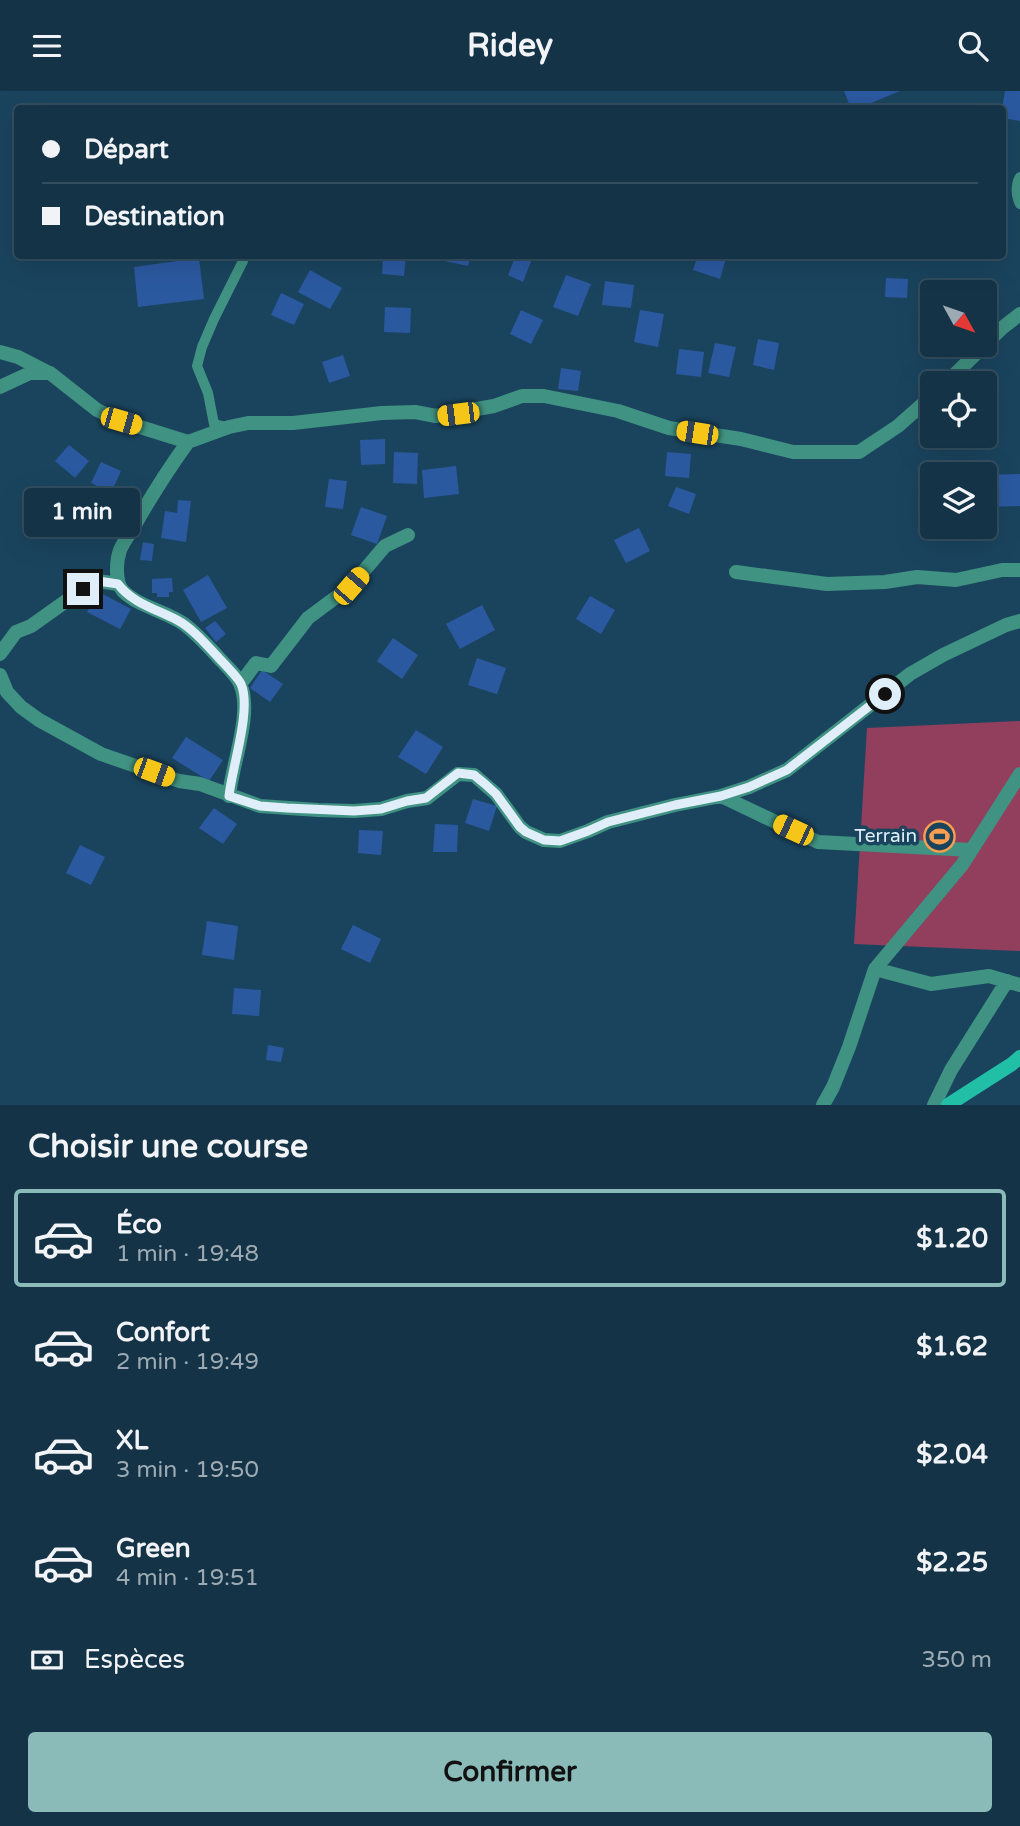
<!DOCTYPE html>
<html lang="fr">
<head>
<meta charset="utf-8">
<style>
  :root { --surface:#143346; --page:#213f51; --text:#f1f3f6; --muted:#9daab3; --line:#334e5f; --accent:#8bbbb9 }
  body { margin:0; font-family:"Varela Round",sans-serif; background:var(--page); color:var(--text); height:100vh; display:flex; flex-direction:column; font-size:26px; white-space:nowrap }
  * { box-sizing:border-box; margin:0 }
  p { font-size:23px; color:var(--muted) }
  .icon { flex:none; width:38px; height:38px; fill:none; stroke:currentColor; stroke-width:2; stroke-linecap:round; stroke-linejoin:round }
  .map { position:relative; height:1014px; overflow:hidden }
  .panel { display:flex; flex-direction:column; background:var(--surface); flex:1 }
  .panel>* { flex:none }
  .banner { position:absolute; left:14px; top:14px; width:992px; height:154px; border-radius:7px; box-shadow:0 7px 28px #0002,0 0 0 2px var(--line); display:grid; align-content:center; height:154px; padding:0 28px; background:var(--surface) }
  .needle { width:46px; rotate:130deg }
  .buttons { position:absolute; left:920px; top:189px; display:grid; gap:14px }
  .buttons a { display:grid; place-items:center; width:77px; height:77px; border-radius:7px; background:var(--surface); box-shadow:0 7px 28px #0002,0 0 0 2px var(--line); font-size:35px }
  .end { position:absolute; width:32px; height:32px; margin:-16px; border:9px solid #dfeef9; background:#111; box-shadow:0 0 0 4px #111 }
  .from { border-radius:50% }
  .bubble { position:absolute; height:49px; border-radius:7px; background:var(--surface); box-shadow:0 7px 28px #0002,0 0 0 2px var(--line); font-size:23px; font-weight:700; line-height:49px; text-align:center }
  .car { position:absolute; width:21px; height:42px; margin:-21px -10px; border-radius:9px; box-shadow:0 0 5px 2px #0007; background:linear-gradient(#f5c518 24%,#345 0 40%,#f5c518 0 76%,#345 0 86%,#f5c518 0) }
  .banner b { display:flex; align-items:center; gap:24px; height:66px; font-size:26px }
  .banner b+b { border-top:2px solid var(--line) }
  .banner i { width:18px; height:18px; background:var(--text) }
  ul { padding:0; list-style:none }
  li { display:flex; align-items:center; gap:21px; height:98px; margin:0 14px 10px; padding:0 14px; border:4px solid transparent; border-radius:7px }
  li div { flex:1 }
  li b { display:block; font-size:26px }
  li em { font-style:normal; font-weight:700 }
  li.selected { border-color:var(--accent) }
  li>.icon { width:63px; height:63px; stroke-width:1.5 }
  h2 { padding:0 28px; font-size:32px; line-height:84px }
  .pay { display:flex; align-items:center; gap:18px; height:77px; padding:0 28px; font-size:26px }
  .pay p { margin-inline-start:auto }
  .primary-button { display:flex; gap:14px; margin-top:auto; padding:14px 28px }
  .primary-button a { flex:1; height:80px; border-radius:7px; background:var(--accent); color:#111; font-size:28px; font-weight:700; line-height:80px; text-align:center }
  header { display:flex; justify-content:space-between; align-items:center; height:91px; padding:0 28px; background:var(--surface); font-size:32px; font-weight:700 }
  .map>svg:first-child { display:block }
  .green { fill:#913f5d }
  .building { fill:#2b59a0 }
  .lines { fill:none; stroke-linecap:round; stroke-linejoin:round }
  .service { stroke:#409282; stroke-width:10 }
  .minor { stroke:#409282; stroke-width:14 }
  .secondary { stroke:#22bfa7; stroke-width:14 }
  .route { stroke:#dfeef9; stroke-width:9 }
  .labels { text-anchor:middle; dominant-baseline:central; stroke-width:7; stroke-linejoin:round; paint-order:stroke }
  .poi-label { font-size:19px; fill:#dfeef9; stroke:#1a445e; text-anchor:end }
</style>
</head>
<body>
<header><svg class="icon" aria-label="menu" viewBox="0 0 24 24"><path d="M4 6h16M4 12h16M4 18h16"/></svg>Ridey<svg class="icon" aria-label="search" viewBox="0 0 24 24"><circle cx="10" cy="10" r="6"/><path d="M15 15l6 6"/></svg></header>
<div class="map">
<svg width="1020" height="1014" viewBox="0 0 1020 1014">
  <rect width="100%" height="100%" fill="#1a445e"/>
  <path class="green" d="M1020,630v230l-166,-7 13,-216z"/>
  <path class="building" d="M844,0h56l-43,18h-6z
    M1005,0h15v30l-17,-3 -1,-9z
    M383,164h23l-2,21 -22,-2z
    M445,164h26l-3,11 -24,-5z
    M516,164h8l8,4 -9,23 -15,-7z
    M698,164h29l-7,24 -27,-9z
    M199,167l5,41 -66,8 -4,-40z
    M310,179l32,18 -12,21 -32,-17z
    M566,184l25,9 -13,32 -25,-9z
    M886,187l22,1 -1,19 -22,-1z
    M605,190l29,4 -3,23 -29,-3z
    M941,193l26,3v5h-27z
    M281,202l23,11 -10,21 -23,-10z
    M385,216l26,1 -1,25 -26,-1z
    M521,219l22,10 -12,24 -21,-10z
    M640,219l24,4 -6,33 -24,-5z
    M758,248l21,4 -5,27 -21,-5z
    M715,252l21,4 -7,30 -21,-4z
    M679,258l25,3 -3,25 -25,-3z
    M343,264l7,21 -21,7 -7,-21z
    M561,277l20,3 -3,20 -20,-2z
    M385,348v25l-24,1 -1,-25z
    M69,354l20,16 -14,17 -20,-17z
    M394,361l24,1 -1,31 -24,-1z
    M667,361l24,2 -2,24 -24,-2z
    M101,371l20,9 -10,22 -20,-10z
    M456,375l3,28 -35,4 -2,-28z
    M1020,383v32l-34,1 -1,-32z
    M329,388l18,2 -4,28 -18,-2z
    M676,396l20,7 -7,20 -21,-8z
    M178,409l13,1 -5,41 -25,-4 4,-27 12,2z
    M361,416l26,9 -10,28 -26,-9z
    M639,437l11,23 -24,12 -12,-23z
    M143,451l11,2 -2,17 -12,-1z
    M208,484l19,33 -26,14 -18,-32z
    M172,487l1,14h-4v5h-12v-4h-5v-14z
    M97,500l34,18 -11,20 -33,-17z
    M590,505l25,14 -14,24 -25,-15z
    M482,514l13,25 -35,19 -14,-25z
    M215,530l11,13 -10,8 -11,-14z
    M393,547l25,17 -16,24 -25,-18z
    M477,567l29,10 -9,26 -29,-9z
    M262,579l21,14 -13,18 -20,-14z
    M416,639l27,17 -17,27 -28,-17z
    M186,646l37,23 -14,21 -37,-23z
    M473,708l24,7 -8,25 -24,-8z
    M214,717l23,16 -14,20 -24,-16z
    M435,733l23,1 -1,27h-24z
    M359,739l24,1 -2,24 -23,-2z
    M80,754l25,12 -14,28 -25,-12z
    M207,830l31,5 -4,34 -32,-5z
    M353,834l28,14 -11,24 -29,-14z
    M234,897l27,2 -2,26 -27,-2z
    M268,954l16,3 -3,14 -15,-2z"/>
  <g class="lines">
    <path class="service" d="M1020,86c-5,8 -4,19 0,27
      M227,336l-13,-3 -6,-31 -11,-27 5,-19 12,-28 29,-58"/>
    <path class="minor" d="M0,261l18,5 31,16
      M946,292l56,-55 18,-14
      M0,296l30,-14h20l47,37 24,11 67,21 41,-15 19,-4h45l89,-10 33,-1 21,4 58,-10 28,-10h22l74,15 51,17 72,11 52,13h66l39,-26 35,-31
      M188,351c-19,26 -36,53 -52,81 -5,9 -12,18 -16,27 -4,12 -5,32 3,41 16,16 43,20 61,33 12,9 24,22 34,33 7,8 20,19 23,29 11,29 -9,78 -12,110
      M736,481l91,12 58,-2 32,-5 39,3 46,-10h18
      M0,563l16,-22 15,-6 52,-37 15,-8 20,3
      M0,584l7,17 14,15 18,13 62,34 78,27 21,3 60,22 58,4 36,1 27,-2 26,-8 20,-3 31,-24 16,1 22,19 24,33 6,5 18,8 16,1 28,-10 20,-9 67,-17 46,-9 28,-9 38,-17 123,-96 33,-19 63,-30 14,-4
      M241,592l15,-20 15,3 37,-48 43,-32 34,-40 23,-11
      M721,705l97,46 153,8
      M875,878l56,15 58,-8 31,9
      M823,1014l10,-18 16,-40 26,-78 87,-104 58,-91
      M934,1014l17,-35 56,-89"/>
    <path class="secondary" d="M948,1014l64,-41 8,-7"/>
  </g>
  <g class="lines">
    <path class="route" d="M83,498l15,-8 20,3c14,19 38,25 59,36 15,8 28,23 40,36 6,7 20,20 24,28 11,25 -9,83 -12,112l31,10 27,2 67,3 27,-2 26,-8 19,-3 32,-25 16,2 11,9 11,10 24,33 6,5 18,8 16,1 28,-10 20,-9 67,-17 46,-9 28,-9 38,-17 98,-76"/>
  </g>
  <defs>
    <symbol id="stadium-ring" viewBox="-11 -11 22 22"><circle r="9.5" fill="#1a445e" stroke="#fa9f4f" stroke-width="1.5"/><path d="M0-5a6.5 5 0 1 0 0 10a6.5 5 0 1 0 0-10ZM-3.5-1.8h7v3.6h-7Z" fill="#fa9f4f"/></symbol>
  </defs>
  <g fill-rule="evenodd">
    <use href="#stadium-ring" x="922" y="728" width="35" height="35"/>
  </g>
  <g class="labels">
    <g class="poi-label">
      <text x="917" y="745">Terrain</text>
    </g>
  </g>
</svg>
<div class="buttons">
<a><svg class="needle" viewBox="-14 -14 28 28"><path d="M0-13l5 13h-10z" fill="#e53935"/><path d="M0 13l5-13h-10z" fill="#9daab3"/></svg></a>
<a><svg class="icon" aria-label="locate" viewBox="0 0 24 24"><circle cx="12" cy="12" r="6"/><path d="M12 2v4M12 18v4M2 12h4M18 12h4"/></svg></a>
<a><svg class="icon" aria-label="layers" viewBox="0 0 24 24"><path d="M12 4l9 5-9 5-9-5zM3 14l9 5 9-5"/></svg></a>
</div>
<i class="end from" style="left:885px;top:603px"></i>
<i class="end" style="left:83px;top:498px"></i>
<div class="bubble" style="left:24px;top:397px;width:116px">1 min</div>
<i class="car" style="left:458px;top:323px;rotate:263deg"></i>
<i class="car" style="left:121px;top:330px;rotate:106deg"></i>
<i class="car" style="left:697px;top:342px;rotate:279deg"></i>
<i class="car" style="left:351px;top:495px;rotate:41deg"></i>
<i class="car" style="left:154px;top:681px;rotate:110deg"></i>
<i class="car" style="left:793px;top:739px;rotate:295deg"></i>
<div class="banner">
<b><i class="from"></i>Départ</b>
<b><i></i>Destination</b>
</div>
</div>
<section class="panel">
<h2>Choisir une course</h2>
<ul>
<li class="selected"><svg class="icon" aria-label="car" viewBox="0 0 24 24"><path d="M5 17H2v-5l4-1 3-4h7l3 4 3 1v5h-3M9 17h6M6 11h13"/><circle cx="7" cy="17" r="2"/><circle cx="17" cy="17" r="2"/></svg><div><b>Éco</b><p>1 min · 19:48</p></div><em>$1.20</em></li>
<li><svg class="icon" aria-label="car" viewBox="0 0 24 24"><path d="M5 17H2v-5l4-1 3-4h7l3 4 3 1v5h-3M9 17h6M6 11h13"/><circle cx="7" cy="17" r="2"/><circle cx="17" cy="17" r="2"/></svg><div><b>Confort</b><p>2 min · 19:49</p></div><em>$1.62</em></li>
<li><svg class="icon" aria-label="car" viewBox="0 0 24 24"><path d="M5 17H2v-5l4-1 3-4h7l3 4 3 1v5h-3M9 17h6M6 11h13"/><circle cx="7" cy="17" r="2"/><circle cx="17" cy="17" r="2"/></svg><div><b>XL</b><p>3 min · 19:50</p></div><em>$2.04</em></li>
<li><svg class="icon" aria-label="car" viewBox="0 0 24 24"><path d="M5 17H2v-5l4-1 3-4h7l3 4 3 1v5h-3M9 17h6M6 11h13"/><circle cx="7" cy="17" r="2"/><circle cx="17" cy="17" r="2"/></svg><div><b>Green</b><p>4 min · 19:51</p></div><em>$2.25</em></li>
</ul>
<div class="pay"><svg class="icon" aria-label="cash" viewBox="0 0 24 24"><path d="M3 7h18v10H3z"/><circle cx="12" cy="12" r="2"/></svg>Espèces<p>350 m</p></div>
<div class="primary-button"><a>Confirmer</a></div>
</section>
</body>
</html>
